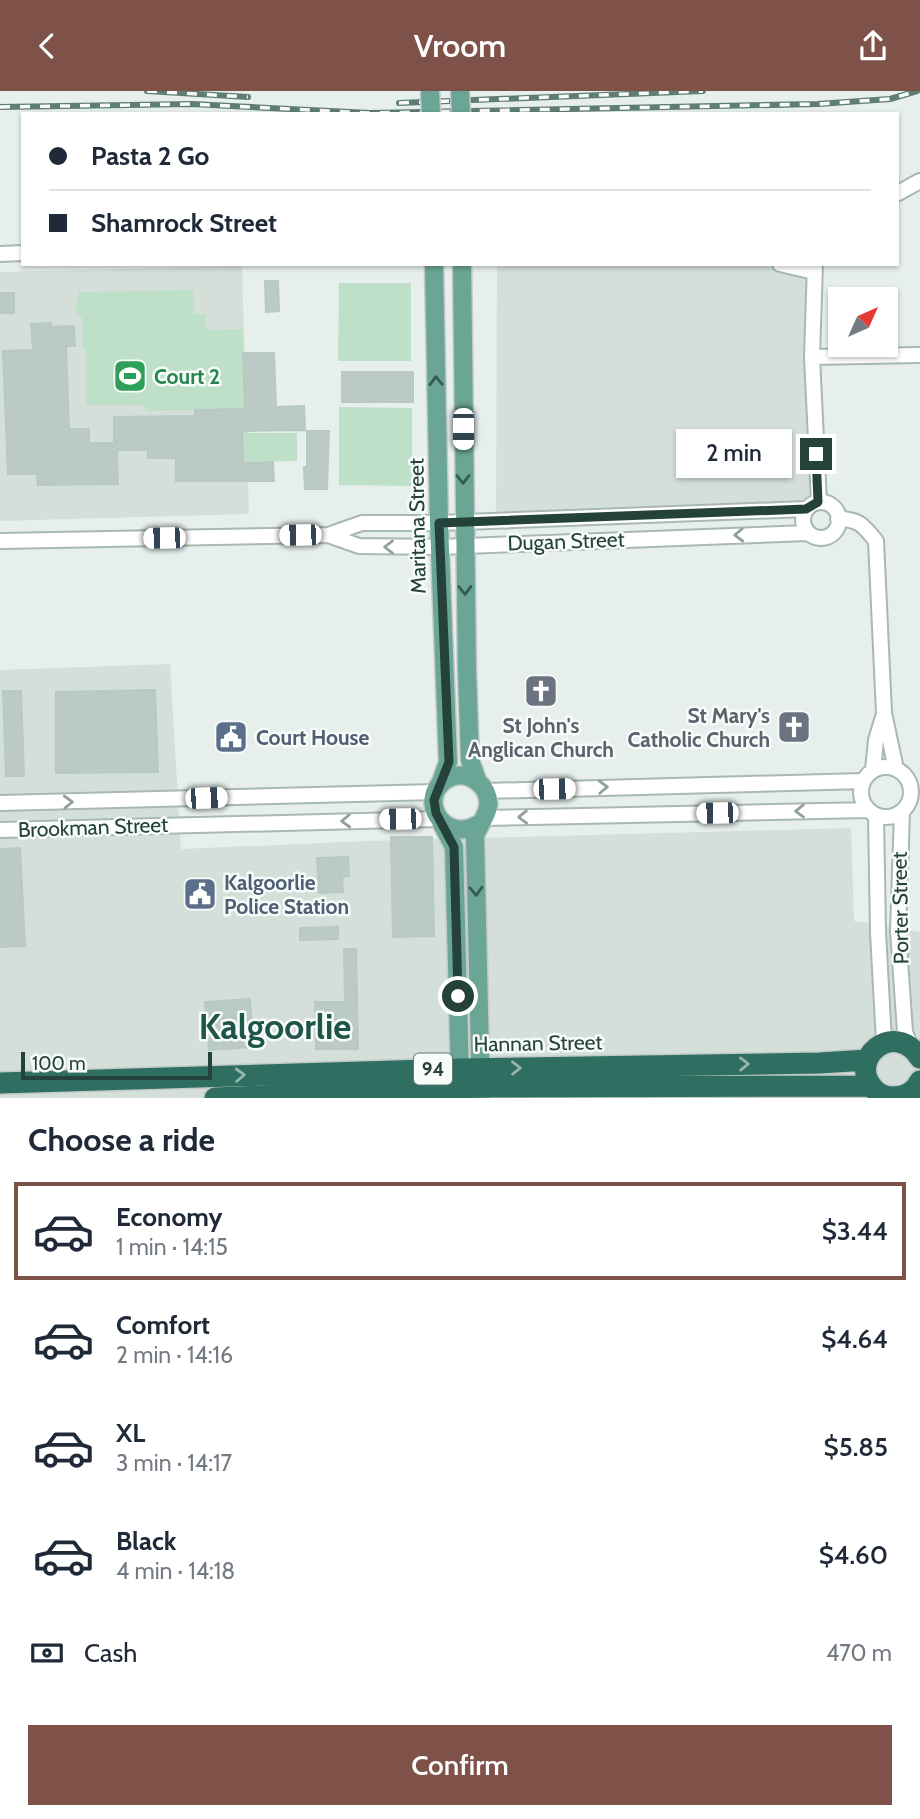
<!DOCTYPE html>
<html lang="en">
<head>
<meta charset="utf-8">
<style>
  :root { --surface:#fff; --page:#f2f2f3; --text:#1f2937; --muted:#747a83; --line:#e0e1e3; --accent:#7f5249 }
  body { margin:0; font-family:Cabin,sans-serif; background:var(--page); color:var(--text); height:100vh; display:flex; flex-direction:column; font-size:26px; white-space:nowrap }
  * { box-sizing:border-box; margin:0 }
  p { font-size:23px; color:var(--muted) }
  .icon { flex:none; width:38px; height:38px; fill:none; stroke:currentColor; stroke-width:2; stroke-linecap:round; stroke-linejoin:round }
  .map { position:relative; height:1007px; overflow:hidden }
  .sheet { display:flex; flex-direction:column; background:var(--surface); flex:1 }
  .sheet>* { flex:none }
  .guide { position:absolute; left:21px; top:21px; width:878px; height:154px; border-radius:0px; box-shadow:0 2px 5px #0004; display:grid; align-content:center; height:154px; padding:0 28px; background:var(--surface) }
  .needle { width:46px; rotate:45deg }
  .controls { position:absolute; left:828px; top:196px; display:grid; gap:14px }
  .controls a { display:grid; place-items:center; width:70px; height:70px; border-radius:0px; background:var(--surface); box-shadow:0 2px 5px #0004; font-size:35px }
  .scale { position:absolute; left:21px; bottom:18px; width:191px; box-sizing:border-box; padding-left:7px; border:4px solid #24423a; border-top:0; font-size:19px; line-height:24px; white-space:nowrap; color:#24423a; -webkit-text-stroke:5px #f7fbf9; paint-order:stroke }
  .end { position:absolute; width:32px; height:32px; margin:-16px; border:9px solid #24423a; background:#fff; box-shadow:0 0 0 4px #fff }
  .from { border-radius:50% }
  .bubble { position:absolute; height:49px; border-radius:0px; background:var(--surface); box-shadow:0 2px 5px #0004; font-size:23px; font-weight:600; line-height:49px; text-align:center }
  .car { position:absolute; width:21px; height:42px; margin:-21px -10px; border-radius:9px; box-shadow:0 0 5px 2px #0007; background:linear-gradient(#fff 24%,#345 0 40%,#fff 0 76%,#345 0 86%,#fff 0) }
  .guide b { display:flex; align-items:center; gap:24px; height:66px; font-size:26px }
  .guide b+b { border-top:2px solid var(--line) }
  .guide i { width:18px; height:18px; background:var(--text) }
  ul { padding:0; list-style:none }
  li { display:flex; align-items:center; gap:21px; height:98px; margin:0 14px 10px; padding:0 14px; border:4px solid transparent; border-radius:0px }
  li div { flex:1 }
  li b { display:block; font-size:26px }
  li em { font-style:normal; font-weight:600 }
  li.current { border-color:var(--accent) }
  li>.icon { width:63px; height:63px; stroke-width:1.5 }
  h2 { padding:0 28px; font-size:32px; line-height:84px }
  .pay { display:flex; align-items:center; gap:18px; height:77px; padding:0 28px; font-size:26px }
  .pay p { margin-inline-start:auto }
  .button { display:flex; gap:14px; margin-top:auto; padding:14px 28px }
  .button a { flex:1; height:80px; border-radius:0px; background:var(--accent); color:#fff; font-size:28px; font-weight:600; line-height:80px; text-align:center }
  header { display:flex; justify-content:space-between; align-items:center; height:91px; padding:0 28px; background:var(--accent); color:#fff; font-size:32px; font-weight:600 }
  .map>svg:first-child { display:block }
  .built { fill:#d4dfda }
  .green { fill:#bfe0c8 }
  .building { fill:#bbcac4; stroke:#b8c9c2; stroke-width:2 }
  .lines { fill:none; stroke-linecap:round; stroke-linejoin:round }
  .minor-casing { stroke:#a8b8b2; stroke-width:18 }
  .major-casing { stroke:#c2cac8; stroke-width:21 }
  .highway-casing { stroke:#c2cac8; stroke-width:24 }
  .minor { stroke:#fff; stroke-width:14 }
  .major { stroke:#6aa596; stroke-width:18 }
  .highway { stroke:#2f6f62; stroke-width:21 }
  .rail-casing { stroke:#5f7d75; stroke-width:6 }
  .rail { stroke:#f7fbf9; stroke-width:3.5; stroke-dasharray:10; stroke-linecap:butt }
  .major-bridge-casing { stroke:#c2cac8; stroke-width:21; stroke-linecap:butt }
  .major-bridge { stroke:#6aa596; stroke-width:18 }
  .oneway { stroke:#365b51 }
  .oneway2 { stroke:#92a09c }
  .oneway3 { stroke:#93b5ae }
  .route { stroke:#24423a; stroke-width:9 }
  .labels { text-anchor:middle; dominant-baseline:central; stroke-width:5; stroke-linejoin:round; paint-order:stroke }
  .shield { fill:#f7fbf9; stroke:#637a73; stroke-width:2 }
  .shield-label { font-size:19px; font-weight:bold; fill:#24423a }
  .leisure-label { font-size:21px; font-weight:bold; fill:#27864d; stroke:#f7fbf9; text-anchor:start }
  .street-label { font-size:21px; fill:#24423a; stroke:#f7fbf9 }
  .worship-label { font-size:21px; font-weight:bold; fill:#5b616d; stroke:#f7fbf9; text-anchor:end }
  .service-label { font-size:21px; font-weight:bold; fill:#4e5e75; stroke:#f7fbf9; text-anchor:start }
  .town-label { font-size:35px; font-weight:bold; fill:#1f5548; stroke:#f7fbf9 }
</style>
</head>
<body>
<header><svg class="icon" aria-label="back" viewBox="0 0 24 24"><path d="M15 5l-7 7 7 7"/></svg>Vroom<svg class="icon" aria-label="share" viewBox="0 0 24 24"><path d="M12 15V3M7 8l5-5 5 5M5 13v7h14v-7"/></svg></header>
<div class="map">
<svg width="920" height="1007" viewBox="0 0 920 1007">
  <rect width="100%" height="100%" fill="#e6efeb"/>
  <path class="built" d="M497,173h318l4,238 -13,7 -310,11z
    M242,175l7,248 -249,7v-249z
    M170,573l11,185 187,-8 483,-13 3,93 66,11v166h-920v-428z"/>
  <path class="green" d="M339,192h72v78h-73z
    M194,199v24h11l1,16 37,-1 2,78h2l1,26h49v28l-54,1 -8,-52 -89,1 -1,-6h-59v-57h-3v-28l-8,-10 4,-18z
    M339,316l73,1v78l-73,-1z"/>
  <path class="building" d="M265,190h13l1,30 -13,1z
    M0,202h14v20h-14z
    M51,232v4l23,-1 1,20h-9l3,83h20v14h25v-26l81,-1v-6l50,-1 -2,-56h31l2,54 28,-1 1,24 -63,1 1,32 30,-1 1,19h-98v-23h-28v-8h-31l1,34 -80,1 -1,-11h-29l-5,-123 30,-1 -2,-26z
    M342,281h71v30h-71z
    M307,340h22l-2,58h-22l-1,-22h3z
    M155,599l3,82 -102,1v-81z
    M3,600h18l3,85h-18z
    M391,746h41l2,99 -41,1z
    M20,757l5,98 -25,1v-98z
    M348,766l1,19 -7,1 1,15 -24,1 -2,-35z
    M338,836v12l-38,1v-12z
    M344,858h12l2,100h-42l-1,-47h30z
    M250,908l3,48 -44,3 -4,-48z"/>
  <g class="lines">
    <defs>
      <path id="minor" d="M898,102l22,-12
        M0,163l23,-1
        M780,173l34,8
        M815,173l-3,93 7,145
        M812,266l108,-2
        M803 429a18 18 0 1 1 36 0a18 18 0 1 1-36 0Z
        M838,428c21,0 25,6 38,22l8,172 12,56
        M328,444l31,11 81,1 367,-14
        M0,450l328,-6 34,-12h77l367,-14
        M861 701a25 25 0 1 1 50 0a25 25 0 1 1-50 0Z
        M873,679l3,-30 8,-26
        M486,700l377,-10
        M0,712l436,-11
        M902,720l-4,120 7,101 5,13
        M876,724l2,117 6,110
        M484,727l384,-8
        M0,739l439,-11"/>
      <path id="major" d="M434,173l5,259 9,239 -8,23
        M462,173l5,406 3,90 7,20
        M441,731l13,25 6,234
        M479,733c-37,22 -64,-29 -30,-46 19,-9 42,8 39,29 -2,11 -10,19 -13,29l6,262"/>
      <path id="highway" d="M920,967c-26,-40 -74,2 -46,31 5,6 12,8 20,8 12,0 21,-6 26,-16
        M0,992l460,-14 360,-6 47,-3
        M215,1007l266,-11 390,-1"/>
    </defs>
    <use href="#minor" class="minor-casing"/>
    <use href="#major" class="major-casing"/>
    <use href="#highway" class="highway-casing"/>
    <use href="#minor" class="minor"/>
    <use href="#major" class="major"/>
    <use href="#highway" class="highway"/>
    <defs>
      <path id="rail" d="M147,0l101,6
        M399,12l304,-12
        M0,16l192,-3 178,9 448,-9 72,-5 27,-8"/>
    </defs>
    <use href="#rail" class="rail-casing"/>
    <use href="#rail" class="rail"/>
    <defs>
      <path id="major-bridge" d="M430,0l1,23
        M460,0l1,23"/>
    </defs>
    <use href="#major-bridge" class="major-bridge-casing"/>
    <use href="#major-bridge" class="major-bridge"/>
  </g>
  <defs><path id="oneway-chevron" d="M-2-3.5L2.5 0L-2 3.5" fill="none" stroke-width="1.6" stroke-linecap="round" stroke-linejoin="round" transform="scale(1.75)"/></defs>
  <g class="oneway">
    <use href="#oneway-chevron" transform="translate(436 290) rotate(-91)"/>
    <use href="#oneway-chevron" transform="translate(463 388) rotate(90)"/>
    <use href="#oneway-chevron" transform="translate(465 499) rotate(89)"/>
    <use href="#oneway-chevron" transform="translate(476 800) rotate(88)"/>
  </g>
  <g class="oneway2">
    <use href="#oneway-chevron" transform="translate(739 444) rotate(178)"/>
    <use href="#oneway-chevron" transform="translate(389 456) rotate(-180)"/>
    <use href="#oneway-chevron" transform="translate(603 696) rotate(-2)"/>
    <use href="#oneway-chevron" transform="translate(68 711) rotate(-2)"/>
    <use href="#oneway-chevron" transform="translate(800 720) rotate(179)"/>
    <use href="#oneway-chevron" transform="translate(523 726) rotate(179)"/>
    <use href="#oneway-chevron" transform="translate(346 730) rotate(178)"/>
  </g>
  <g class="oneway3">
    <use href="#oneway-chevron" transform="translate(744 973) rotate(-1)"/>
    <use href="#oneway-chevron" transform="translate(516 977) rotate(-1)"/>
    <use href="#oneway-chevron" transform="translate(240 984) rotate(-2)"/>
  </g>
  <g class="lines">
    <path class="route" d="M458,905l-4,-149 -18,-34 -2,-13 15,-38 -10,-239 367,-14 12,-7 -2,-48"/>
  </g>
  <defs>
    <symbol id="stadium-square" viewBox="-11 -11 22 22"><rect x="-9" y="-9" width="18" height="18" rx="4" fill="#2e9e5b" stroke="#f7fbf9"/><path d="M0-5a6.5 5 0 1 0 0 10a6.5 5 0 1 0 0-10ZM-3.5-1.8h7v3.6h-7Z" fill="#fff"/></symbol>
    <symbol id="church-square" viewBox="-11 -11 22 22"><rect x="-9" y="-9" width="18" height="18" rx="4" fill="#6b7280" stroke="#f7fbf9"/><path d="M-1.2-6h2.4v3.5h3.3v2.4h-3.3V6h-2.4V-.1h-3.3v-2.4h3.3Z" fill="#fff"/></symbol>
    <symbol id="civic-square" viewBox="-11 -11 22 22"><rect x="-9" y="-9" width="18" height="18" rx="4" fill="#5c6f8a" stroke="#f7fbf9"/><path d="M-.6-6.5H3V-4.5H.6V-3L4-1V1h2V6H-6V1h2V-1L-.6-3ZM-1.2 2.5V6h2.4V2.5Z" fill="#fff"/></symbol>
  </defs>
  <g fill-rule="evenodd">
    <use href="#stadium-square" x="111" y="266" width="38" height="38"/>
    <use href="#church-square" x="522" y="581" width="38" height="38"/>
    <use href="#church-square" x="775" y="617" width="38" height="38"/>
    <use href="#civic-square" x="212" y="627" width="38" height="38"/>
    <use href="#civic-square" x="181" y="784" width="38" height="38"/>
  </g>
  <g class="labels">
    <rect class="shield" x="414" y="962.5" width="38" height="31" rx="5"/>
    <g class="shield-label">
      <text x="433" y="978">94</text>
    </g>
    <g class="leisure-label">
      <text x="154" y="285">Court 2</text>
    </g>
    <g class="street-label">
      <text transform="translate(417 435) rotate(-91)">Maritana Street</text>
      <text transform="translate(566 450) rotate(-2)">Dugan Street</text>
      <text transform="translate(93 736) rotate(-2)">Brookman Street</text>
      <text transform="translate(900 817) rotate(-91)">Porter Street</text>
      <text transform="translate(538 952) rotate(-1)">Hannan Street</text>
    </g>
    <g class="worship-label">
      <text x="770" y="624">St Mary's<tspan x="770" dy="24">Catholic Church</tspan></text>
      <text x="541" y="634" text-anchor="middle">St John's<tspan x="541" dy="24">Anglican Church</tspan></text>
    </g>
    <g class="service-label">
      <text x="256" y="646">Court House</text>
      <text x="224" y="791">Kalgoorlie<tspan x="224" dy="24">Police Station</tspan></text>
    </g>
    <g class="town-label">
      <text x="275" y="935">Kalgoorlie</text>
    </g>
  </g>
</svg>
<div class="controls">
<a><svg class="needle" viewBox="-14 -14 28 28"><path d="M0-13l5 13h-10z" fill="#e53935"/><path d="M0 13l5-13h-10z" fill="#747a83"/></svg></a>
</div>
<div class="scale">100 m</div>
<i class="end from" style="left:458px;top:905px"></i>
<i class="end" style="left:816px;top:363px"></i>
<div class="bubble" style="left:676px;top:338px;width:116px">2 min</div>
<i class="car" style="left:463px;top:338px;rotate:180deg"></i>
<i class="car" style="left:300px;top:444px;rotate:269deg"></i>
<i class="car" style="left:164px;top:447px;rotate:269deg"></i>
<i class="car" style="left:554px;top:698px;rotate:89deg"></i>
<i class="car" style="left:206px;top:707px;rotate:88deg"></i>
<i class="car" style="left:717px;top:722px;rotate:269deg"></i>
<i class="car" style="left:400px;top:728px;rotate:269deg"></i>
<div class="guide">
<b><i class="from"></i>Pasta 2 Go</b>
<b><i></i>Shamrock Street</b>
</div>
</div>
<section class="sheet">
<h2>Choose a ride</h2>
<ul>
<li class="current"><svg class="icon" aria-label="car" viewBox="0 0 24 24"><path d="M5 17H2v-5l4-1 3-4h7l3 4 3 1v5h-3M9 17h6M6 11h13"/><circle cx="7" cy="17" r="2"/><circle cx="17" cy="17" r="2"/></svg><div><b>Economy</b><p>1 min · 14:15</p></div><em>$3.44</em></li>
<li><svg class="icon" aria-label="car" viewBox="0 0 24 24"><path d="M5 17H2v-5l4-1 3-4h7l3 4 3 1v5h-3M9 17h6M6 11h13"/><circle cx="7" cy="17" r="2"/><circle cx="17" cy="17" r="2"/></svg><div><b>Comfort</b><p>2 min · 14:16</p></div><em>$4.64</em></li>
<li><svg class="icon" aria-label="car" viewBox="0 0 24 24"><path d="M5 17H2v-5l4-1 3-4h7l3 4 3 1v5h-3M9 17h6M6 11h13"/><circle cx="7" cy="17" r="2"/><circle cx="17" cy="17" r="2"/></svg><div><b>XL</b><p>3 min · 14:17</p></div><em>$5.85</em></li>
<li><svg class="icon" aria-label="car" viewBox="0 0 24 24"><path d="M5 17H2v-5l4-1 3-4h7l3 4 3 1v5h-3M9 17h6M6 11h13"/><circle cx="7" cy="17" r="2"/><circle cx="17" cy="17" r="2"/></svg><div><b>Black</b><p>4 min · 14:18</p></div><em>$4.60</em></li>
</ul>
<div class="pay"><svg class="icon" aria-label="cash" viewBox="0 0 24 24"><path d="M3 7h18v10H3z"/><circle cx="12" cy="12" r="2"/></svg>Cash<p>470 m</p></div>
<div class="button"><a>Confirm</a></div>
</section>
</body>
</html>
